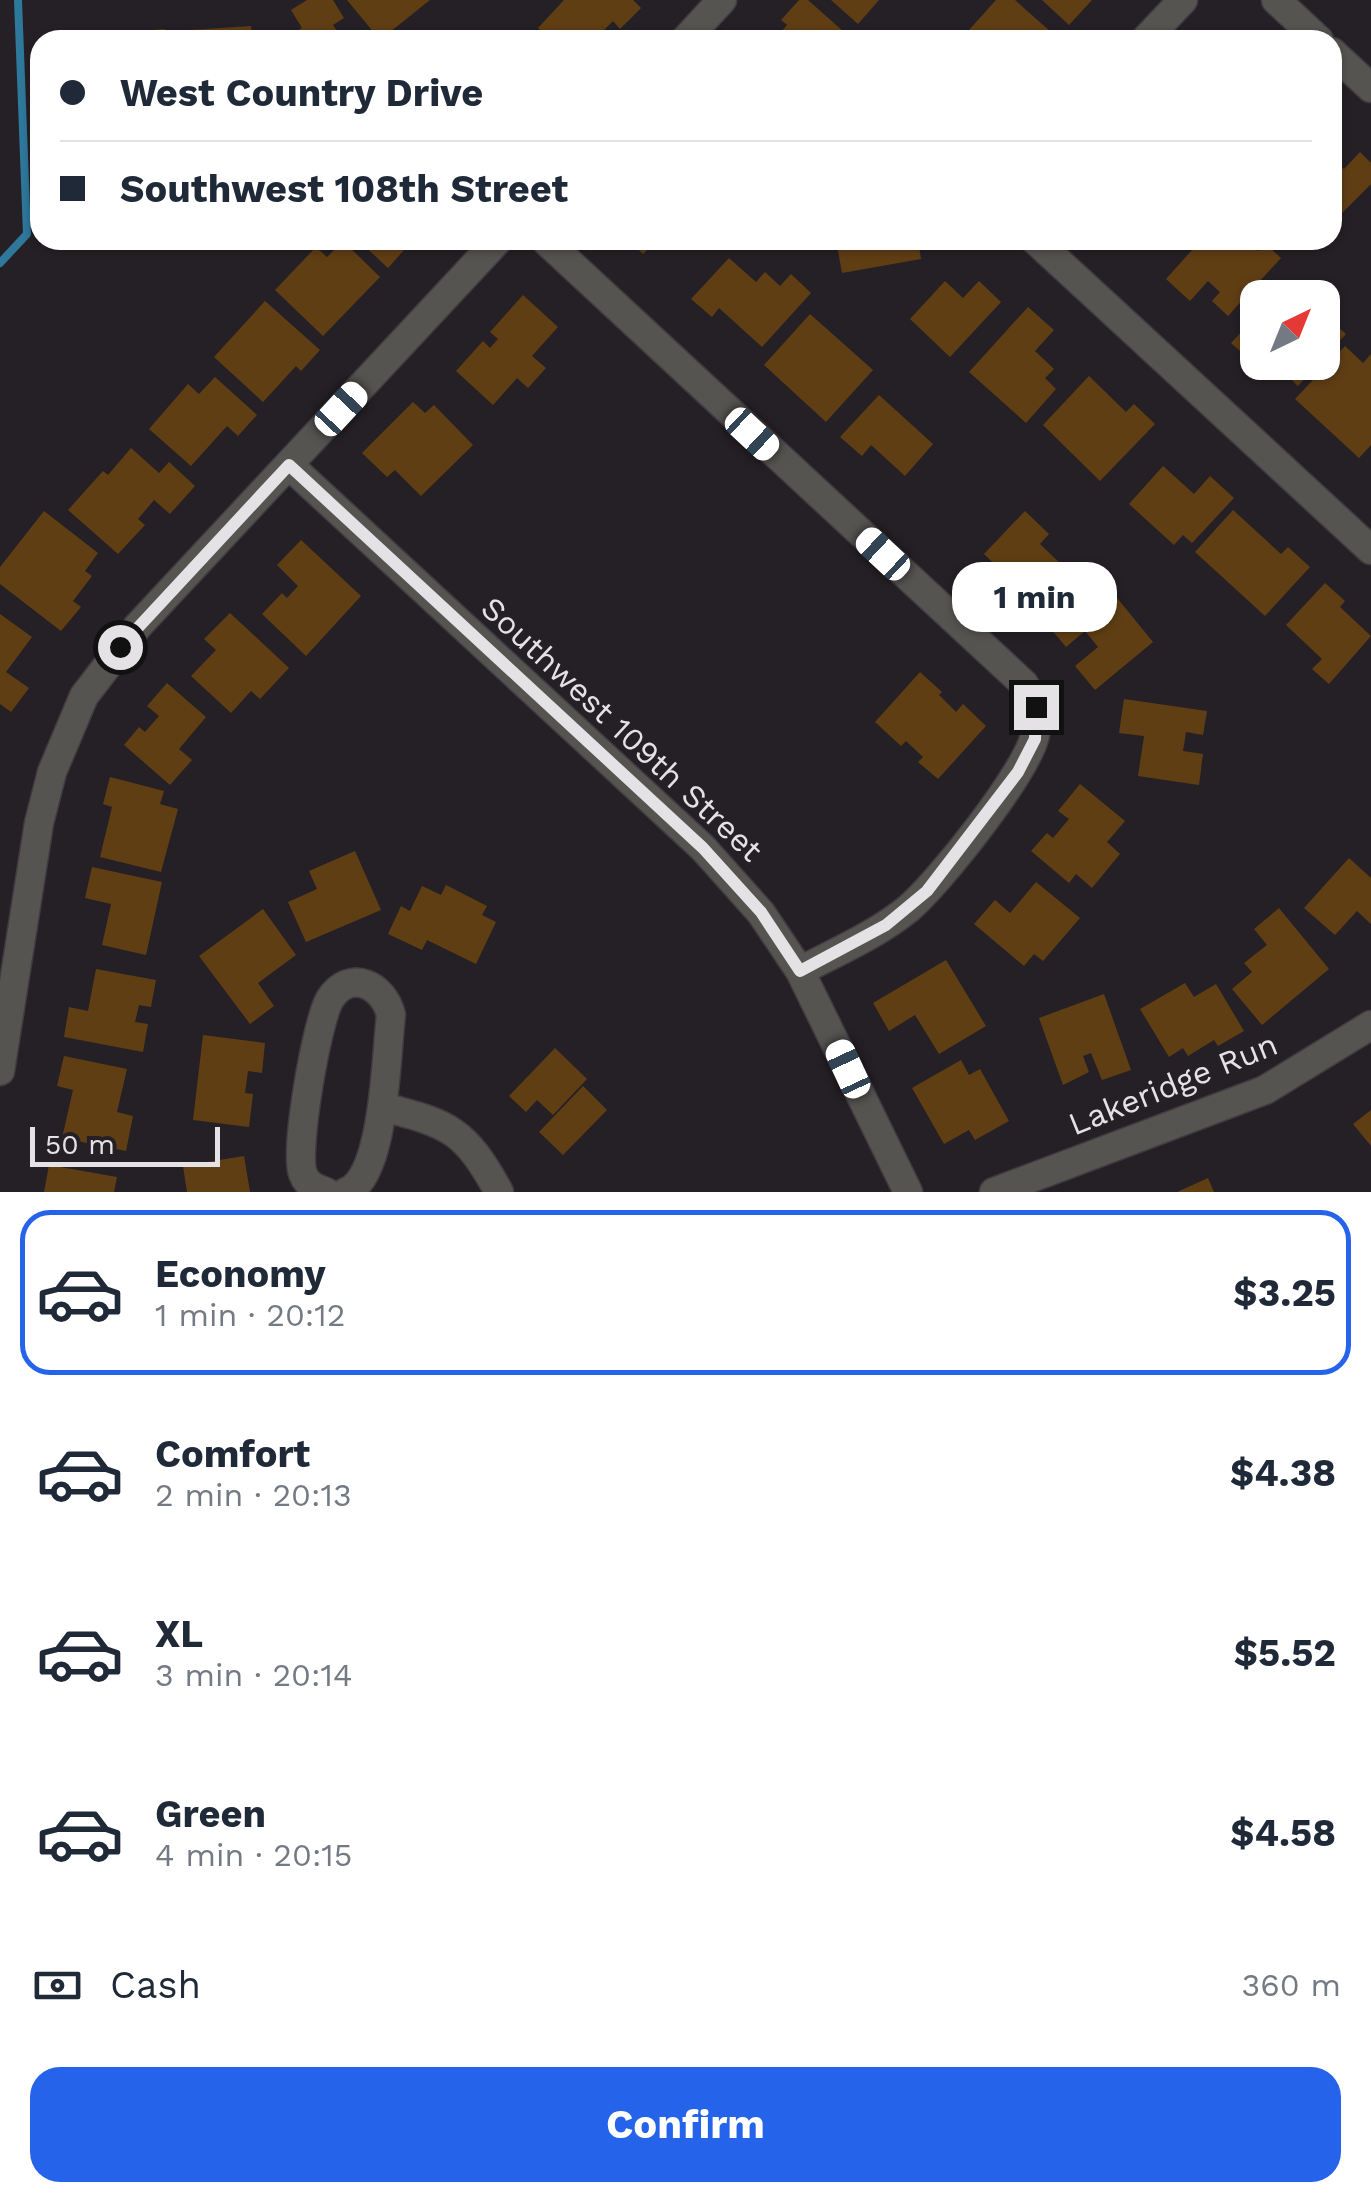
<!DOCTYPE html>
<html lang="en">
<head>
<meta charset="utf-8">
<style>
  :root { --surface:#fff; --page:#f6f6f7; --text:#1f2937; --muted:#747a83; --line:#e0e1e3; --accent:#2563eb }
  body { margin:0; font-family:"Work Sans",sans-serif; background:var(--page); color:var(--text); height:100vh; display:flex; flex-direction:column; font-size:38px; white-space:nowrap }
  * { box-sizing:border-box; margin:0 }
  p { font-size:32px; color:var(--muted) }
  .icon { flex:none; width:55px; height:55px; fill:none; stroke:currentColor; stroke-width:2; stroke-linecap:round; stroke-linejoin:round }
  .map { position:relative; height:1192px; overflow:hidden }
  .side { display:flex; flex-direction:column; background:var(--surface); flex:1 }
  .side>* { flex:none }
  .top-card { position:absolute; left:30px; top:30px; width:1312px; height:220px; border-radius:30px; box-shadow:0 2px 8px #0004; display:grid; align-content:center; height:220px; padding:0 30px; background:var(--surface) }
  .needle { width:65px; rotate:43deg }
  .fabs { position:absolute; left:1240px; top:280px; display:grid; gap:20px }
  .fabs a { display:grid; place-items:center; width:100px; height:100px; border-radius:20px; background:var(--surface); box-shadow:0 2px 8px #0004; font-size:50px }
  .scale { position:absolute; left:30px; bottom:25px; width:190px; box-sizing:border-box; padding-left:10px; border:5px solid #e5e2e5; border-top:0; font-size:28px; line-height:35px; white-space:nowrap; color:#e5e2e5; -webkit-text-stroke:8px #252025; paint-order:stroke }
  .end { position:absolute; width:45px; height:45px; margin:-22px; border:12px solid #e5e2e5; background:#111; box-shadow:0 0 0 5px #111 }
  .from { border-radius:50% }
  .bubble { position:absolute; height:70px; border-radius:30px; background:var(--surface); box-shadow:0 2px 8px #0004; font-size:32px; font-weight:700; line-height:70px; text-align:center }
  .car { position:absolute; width:30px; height:60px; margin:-30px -15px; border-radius:12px; box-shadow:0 0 8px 2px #0007; background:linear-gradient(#fff 24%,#345 0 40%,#fff 0 76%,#345 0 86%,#fff 0) }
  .top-card b { display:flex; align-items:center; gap:35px; height:95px; font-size:38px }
  .top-card b+b { border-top:2px solid var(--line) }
  .top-card i { width:25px; height:25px; background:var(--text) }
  ul { padding:18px 0 0; list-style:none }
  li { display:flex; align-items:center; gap:30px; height:165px; margin:0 20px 15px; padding:0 10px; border:5px solid transparent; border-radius:30px }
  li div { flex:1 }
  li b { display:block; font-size:38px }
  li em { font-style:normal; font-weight:700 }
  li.current { border-color:var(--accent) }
  li>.icon { width:90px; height:90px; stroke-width:1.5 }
  .pay { display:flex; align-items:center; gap:25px; height:110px; padding:0 30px; font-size:38px }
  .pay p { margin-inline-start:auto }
  .cta { display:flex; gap:20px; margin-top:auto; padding:20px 30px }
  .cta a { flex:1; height:115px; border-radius:30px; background:var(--accent); color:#fff; font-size:40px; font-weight:700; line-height:115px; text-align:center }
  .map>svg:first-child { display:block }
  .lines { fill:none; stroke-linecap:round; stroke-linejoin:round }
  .stream { stroke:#2e789c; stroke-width:8 }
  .building { fill:#603e14 }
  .minor-casing { stroke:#403b40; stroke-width:31 }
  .minor { stroke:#555451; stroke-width:28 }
  .route { stroke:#e5e2e5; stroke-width:12 }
  .labels { text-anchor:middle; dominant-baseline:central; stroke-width:9; stroke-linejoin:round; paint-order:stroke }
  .street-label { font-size:32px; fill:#e5e2e5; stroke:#252025 }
</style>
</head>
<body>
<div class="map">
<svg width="1371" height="1192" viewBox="0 0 1371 1192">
  <rect width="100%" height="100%" fill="#252025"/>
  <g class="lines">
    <path class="stream" d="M0,263l27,-29 -9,-234"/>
  </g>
  <path class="building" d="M307,0h26l11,18 -11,7 10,15h-61l20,-12 -11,-18z
    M347,0h83l-50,40z
    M564,0h69l8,8 -21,21 -7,-8 -15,15 5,4h-52l-13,-12z
    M799,0h9l45,40h-79l13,-15 -6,-5z
    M831,0h48l-21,24z
    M996,0h19l45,40h-100z
    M1042,0h50l-23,25z
    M251,26l1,14h-76l-1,-9z
    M165,29l1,11h-40v-8z
    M1360,152l11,11v21l-39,39v-65l12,11z
    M358,240h42l-2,2 7,7 -17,19z
    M628,240h29l-14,14z
    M836,240h82l3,19 -79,14z
    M1201,240h29l4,3 13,-3 11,11 7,-8 16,15 -53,58 -16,-15 8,-9 -12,-11 -18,20 -24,-22z
    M343,241l37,36 -57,59 -48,-46 41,-43 11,10z
    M729,258l27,24 9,-10 15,14 11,-12 20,19 -49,54 -43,-39 -7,9 -21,-18z
    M945,281l18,17 16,-17 22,21 -51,55 -40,-38z
    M523,295l35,32 -26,29 14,12 -18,20 -11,-10 -24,27 -37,-34 27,-30 7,7 8,-9 -8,-7z
    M265,301l55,49 -19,21 -5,-5 -33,36 -49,-45z
    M1028,307l26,23 -19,21 19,18 -9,9 11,11 -30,34 -57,-51z
    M1322,313l24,21 -24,26z
    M810,314l63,56 -47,52 -62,-57z
    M1258,314v48l-2,3 -25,-22z
    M1345,346l18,17 8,-9v91l-12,13 -64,-59z
    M1282,362h38l-22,24 -20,-19z
    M1089,376l37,36 8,-8 21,20 -55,57 -57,-56z
    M215,377l42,38 -19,21 -11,-10 -36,40 -42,-37 39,-45 11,10z
    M879,395l54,49 -28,32 -34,-31 -9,11 -22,-19z
    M413,402l12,11 9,-8 39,40 -52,51 -26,-26 -8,7 -25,-24z
    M131,448l28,25 10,-11 26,24 -25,28 -16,-14 -16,19 7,6 -27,29 -50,-44 35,-39 5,4z
    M1163,466l31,28 16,-18 24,22 -42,45 -9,-8 -9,10 -45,-41z
    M1233,510l48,44 7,-7 22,20 -45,49 -70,-64z
    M44,511l54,42 -13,18 7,5 -19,25 8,6 -20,24 -61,-47v-17z
    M1025,511l24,23 -9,10 25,24 -40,41 -15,-14 8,-8 -34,-33z
    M301,540l60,56 -55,60 -44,-42 20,-21 5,5 11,-12 -21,-21z
    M1100,577l53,65 -58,48 -20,-24 23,-19 -13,-16 -19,16 -21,-25z
    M1325,583l20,18 -5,6 31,29 -42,48 -17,-15 10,-10 -36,-34z
    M230,613l59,55 -29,31 -9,-8 -20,22 -40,-37 25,-26 -12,-11z
    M0,614l32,23 -26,35 23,16 -18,24 -11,-8z
    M920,672l22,20 -3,3 17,17 7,-8 23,22 -48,53 -20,-17 5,-5 -17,-16 -5,5 -26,-24z
    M167,683l39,34 -27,32 13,11 -22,25 -46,-40 15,-18 6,5 14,-16 -12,-10z
    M1124,699l83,12 -4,24 -17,-3 -3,19 20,3 -4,31 -61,-9 6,-40 -25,-3z
    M110,777l54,14 -4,13 18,5 -17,63 -61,-15 12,-50 -9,-3z
    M1080,784l45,37 -18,21 13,12 -28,34 -16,-14 -7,9 -38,-32 16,-18 6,5 16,-19 -11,-8z
    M355,851l26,59 -75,32 -18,-40 29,-13 -8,-18z
    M1349,858l22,20v46l-14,-13 -22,24 -31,-27z
    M92,867l70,15 -16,73 -44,-10 9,-41 -26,-6z
    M1036,882l44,36 -37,43 -9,-7 -10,12 -50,-42 21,-24 15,13z
    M446,885l41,21 -5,9 14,7 -20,42 -49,-24 -5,10 -34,-16 13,-28 9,5 12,-25 19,9z
    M1279,908l50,61 -67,56 -30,-36 20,-17 -8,-9 23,-18 -13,-16z
    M263,909l33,46 -38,28 16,23 -24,18 -51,-68z
    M946,960l40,66 -47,28 -24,-39 -26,16 -16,-28z
    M96,969l60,11 -5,27 -12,-2 -4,17 13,2 -5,28 -79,-15 5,-30 19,4z
    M1185,983l9,14 22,-13 28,47 -26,15 -4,-6 -26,16 -5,-8 -14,9 -29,-48z
    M1104,994l27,76 -29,10 -11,-27 -8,3 6,16 -26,13 -24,-67z
    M203,1035l62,8 -3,30 -14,-2 -3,22 8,1 -4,33 -56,-7z
    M555,1048l32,31 -34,36 -16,-15 -11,12 -17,-16z
    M64,1056l63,13 -10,43 16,4 -7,35 -64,-13 11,-48 -16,-4z
    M961,1060l8,15 11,-6 29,52 -34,19 -6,-10 -25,14 -32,-56z
    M583,1086l24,24 -44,45 -24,-23z
    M1371,1110v36l-18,-22z
    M244,1156l6,36h-63l-4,-26z
    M49,1165l68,12 -3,15h-70z
    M1208,1178l6,14h-37z"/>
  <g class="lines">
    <defs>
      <path id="minor" d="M1276,0l43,40
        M685,40l37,-40
        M1145,40l38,-40
        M1332,52l39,36
        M545,240l479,444c10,15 16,32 11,51 -8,37 -96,148 -127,174 -32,26 -72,43 -108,62
        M1035,240l336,310
        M289,465l414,383 58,65 39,58 108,221
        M0,1071l39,-248 13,-51 32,-76 54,-70 360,-386
        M383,1107c67,17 82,23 116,85
        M326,1192c-11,-4 -19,-7 -23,-18 -9,-22 14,-154 27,-175 20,-31 54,-14 61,16 -5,38 -6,164 -45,177
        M994,1192l271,-102 106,-65"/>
    </defs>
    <use href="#minor" class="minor-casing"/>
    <use href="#minor" class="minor"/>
  </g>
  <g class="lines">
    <path class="route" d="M120,647l169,-182 414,383 58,64 39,59 86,-46 41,-34 91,-119 17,-33 1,-32"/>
  </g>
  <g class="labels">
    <g class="street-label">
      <text transform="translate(622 729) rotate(43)">Southwest 109th Street</text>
      <text transform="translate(1173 1084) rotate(-22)">Lakeridge Run</text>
    </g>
  </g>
</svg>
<div class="fabs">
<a><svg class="needle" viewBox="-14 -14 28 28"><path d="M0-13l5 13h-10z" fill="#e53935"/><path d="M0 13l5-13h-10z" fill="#747a83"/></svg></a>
</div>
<div class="scale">50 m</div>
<i class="end from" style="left:120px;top:647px"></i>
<i class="end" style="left:1036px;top:707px"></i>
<div class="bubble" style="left:952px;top:562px;width:165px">1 min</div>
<i class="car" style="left:341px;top:409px;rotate:43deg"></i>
<i class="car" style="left:752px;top:434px;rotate:133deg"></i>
<i class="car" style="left:883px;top:554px;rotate:313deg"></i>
<i class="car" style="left:848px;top:1069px;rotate:335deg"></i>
<div class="top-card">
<b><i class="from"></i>West Country Drive</b>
<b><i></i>Southwest 108th Street</b>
</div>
</div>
<section class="side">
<ul>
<li class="current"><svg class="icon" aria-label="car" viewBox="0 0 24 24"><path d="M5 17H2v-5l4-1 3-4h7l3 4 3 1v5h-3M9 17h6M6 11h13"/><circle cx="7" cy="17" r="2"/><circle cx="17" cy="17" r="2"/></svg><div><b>Economy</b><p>1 min · 20:12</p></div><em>$3.25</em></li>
<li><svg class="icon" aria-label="car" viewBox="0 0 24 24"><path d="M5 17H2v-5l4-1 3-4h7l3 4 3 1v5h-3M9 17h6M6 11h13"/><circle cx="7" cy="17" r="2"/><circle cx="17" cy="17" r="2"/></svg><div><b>Comfort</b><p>2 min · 20:13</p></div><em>$4.38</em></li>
<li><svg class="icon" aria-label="car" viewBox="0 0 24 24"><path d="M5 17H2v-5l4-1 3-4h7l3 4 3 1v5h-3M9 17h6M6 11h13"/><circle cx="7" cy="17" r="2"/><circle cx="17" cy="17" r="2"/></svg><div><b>XL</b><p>3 min · 20:14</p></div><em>$5.52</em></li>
<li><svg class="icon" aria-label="car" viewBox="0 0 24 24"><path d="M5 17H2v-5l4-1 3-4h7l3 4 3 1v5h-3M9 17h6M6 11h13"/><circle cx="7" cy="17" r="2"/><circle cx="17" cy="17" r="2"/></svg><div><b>Green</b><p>4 min · 20:15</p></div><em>$4.58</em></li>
</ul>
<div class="pay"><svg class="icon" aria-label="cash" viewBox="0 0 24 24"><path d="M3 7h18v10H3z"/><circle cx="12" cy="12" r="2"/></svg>Cash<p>360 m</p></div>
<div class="cta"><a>Confirm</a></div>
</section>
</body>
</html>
